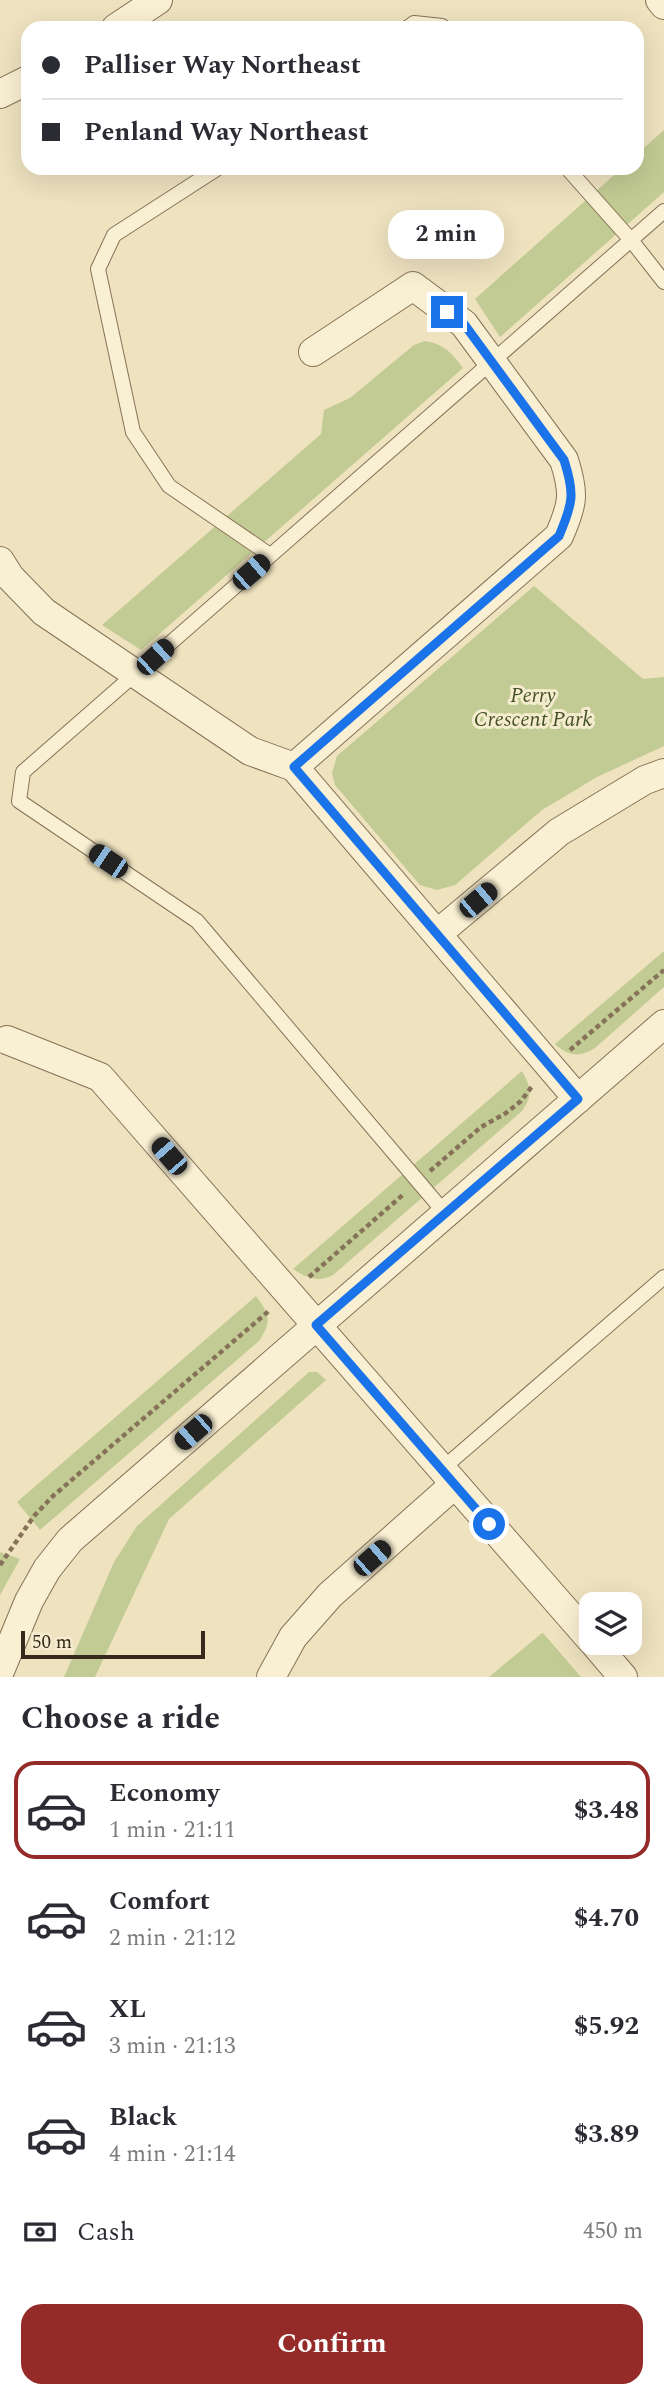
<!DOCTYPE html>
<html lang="en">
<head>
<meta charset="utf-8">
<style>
  :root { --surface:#fff; --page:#f2f2f3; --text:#2b2b33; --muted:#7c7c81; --line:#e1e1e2; --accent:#952b28 }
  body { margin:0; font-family:Spectral,serif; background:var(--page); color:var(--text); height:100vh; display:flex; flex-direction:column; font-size:26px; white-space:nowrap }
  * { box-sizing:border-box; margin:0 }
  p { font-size:23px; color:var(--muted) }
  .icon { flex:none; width:38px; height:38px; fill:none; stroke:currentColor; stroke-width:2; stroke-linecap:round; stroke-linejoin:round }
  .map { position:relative; height:1677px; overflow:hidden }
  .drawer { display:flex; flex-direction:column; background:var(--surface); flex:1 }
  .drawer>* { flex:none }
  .hud { position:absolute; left:21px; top:21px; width:623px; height:154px; border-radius:21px; box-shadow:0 7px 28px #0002; display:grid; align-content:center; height:154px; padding:0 21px; background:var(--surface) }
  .tools { position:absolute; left:579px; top:1592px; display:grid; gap:14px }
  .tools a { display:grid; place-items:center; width:63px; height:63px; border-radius:14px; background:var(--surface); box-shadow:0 7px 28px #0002; font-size:35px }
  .scale { position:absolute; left:21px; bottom:18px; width:184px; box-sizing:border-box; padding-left:7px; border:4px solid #362a1c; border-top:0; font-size:19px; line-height:24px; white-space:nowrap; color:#362a1c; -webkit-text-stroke:5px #f5eccf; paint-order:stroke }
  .end { position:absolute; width:32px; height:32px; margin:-16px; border:9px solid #1a73e8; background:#fff; box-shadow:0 0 0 4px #fff }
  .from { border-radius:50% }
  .bubble { position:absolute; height:49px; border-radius:21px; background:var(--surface); box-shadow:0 7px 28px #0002; font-size:23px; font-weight:700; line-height:49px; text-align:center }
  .car { position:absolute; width:21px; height:42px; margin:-21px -10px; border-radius:9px; box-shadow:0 0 5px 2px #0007; background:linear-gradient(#222 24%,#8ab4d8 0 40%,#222 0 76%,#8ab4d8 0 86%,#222 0) }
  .hud b { display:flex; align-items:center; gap:24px; height:66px; font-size:26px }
  .hud b+b { border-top:2px solid var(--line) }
  .hud i { width:18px; height:18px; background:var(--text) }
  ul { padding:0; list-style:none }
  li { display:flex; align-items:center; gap:21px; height:98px; margin:0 14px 10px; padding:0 7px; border:4px solid transparent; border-radius:21px }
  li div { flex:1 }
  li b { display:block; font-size:26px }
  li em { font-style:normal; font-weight:700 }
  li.selected { border-color:var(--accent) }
  li>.icon { width:63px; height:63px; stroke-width:1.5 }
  h2 { padding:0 21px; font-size:32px; line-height:84px }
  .pay { display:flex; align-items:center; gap:18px; height:77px; padding:0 21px; font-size:26px }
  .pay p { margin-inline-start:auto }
  .button { display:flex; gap:14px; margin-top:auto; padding:14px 21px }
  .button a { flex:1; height:80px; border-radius:21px; background:var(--accent); color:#fff; font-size:28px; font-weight:700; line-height:80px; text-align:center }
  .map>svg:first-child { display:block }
  .green { fill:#c2cb93 }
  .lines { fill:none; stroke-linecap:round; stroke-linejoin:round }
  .lane-casing { stroke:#867258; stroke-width:16 }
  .street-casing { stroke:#867258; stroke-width:30 }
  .path { stroke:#867258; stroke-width:4.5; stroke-dasharray:5 3.5; stroke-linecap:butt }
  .lane { stroke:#f9efd2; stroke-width:14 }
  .street { stroke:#f9efd2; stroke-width:28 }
  .route { stroke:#1a73e8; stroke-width:9 }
  .labels { text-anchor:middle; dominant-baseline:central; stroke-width:6; stroke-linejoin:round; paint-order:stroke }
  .park-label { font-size:21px; font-style:italic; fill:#445223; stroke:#f5eccf }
</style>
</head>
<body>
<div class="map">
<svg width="664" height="1677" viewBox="0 0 664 1677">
  <rect width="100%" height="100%" fill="#eee2bf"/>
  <path class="green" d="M664,130v62l-164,145 -25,-38 147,-131h15v-14z
    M425,341c19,3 27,12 38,27l-322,282 -39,-25 219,-191 3,-24 26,-12 64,-53z
    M534,586l109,93 21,-2v69l-67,31 -55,33 -87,75 -18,5 -17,-5 -85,-100 -3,-12 5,-17z
    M664,951v36l-69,61c-15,10 -27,8 -40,-4z
    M522,1071c9,16 11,25 0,40l-189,164c-15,8 -26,3 -40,-6z
    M256,1296c14,19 16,25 3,45l-219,189 -23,-28z
    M309,1372h8l9,8 -157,139 -74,158h-31l50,-115 23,-36z
    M0,1552l20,7 -20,36z
    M543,1633l38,44h-92l53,-44z"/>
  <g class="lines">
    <defs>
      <path id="lane" d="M407,28l7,-5 28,3 2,2
        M218,168l-104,67 -16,34 35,163 36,54 101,69
        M567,168l64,72 33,42
        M445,1213l-248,-292 -178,-120 4,-29 641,-561
        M442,1469l222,-192"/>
      <path id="street" d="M660,0l4,5
        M116,28l42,-28
        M0,94l28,-14
        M0,561l10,16 34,35 206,139 44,16 284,332
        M294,767l265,-231c14,-32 16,-42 5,-76l-100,-136 -51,-38 -100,66
        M437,934l122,-102 86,-52 19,-7
        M7,1040l93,37 492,564
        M594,1643l29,34
        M0,1671l29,-70 18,-32 23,-29 594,-516
        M271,1677l22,-40 37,-42 125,-111"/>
    </defs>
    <use href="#lane" class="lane-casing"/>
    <use href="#street" class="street-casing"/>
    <path class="path" d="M570,1050l94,-80
      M430,1171l51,-44 25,-14 15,-12 12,-16
      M309,1277l96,-84
      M0,1565l34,-49 19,-20 217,-186"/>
    <use href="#lane" class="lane"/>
    <use href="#street" class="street"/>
  </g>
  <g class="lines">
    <path class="route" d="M447,312l17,12 100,136c11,34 9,43 -5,76l-265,231 284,332 -262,226 173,199"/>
  </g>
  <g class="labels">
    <g class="park-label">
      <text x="533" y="696">Perry<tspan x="533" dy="24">Crescent Park</tspan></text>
    </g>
  </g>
</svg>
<div class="tools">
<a><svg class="icon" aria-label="layers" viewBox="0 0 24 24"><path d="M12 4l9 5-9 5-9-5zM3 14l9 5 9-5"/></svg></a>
</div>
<div class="scale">50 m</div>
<i class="end from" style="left:489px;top:1524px"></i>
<i class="end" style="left:447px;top:312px"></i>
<div class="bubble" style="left:388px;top:210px;width:116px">2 min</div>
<i class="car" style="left:251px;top:572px;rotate:49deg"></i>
<i class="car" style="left:155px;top:657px;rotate:48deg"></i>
<i class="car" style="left:108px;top:861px;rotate:304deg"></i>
<i class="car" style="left:478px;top:900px;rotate:50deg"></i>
<i class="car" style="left:169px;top:1156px;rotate:319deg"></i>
<i class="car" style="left:193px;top:1432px;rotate:229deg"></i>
<i class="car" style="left:372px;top:1558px;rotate:49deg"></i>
<div class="hud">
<b><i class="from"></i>Palliser Way Northeast</b>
<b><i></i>Penland Way Northeast</b>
</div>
</div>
<section class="drawer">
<h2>Choose a ride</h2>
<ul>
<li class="selected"><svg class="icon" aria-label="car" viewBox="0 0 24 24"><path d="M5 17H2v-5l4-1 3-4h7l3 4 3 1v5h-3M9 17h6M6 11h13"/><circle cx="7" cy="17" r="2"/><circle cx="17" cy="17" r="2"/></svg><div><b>Economy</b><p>1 min · 21:11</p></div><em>$3.48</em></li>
<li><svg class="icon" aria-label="car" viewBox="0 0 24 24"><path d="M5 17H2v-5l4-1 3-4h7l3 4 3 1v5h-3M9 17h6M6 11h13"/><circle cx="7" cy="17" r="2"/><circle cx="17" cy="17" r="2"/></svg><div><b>Comfort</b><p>2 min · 21:12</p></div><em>$4.70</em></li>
<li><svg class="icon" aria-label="car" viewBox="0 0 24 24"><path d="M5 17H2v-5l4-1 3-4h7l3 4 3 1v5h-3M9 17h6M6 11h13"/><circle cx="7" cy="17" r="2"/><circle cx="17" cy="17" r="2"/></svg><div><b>XL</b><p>3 min · 21:13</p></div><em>$5.92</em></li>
<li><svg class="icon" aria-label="car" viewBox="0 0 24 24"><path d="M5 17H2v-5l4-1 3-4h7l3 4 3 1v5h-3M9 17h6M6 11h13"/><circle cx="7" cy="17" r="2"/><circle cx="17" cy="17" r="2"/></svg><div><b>Black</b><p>4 min · 21:14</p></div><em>$3.89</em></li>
</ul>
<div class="pay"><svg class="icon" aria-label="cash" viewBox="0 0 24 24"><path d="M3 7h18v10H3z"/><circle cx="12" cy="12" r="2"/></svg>Cash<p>450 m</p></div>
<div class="button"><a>Confirm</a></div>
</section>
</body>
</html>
